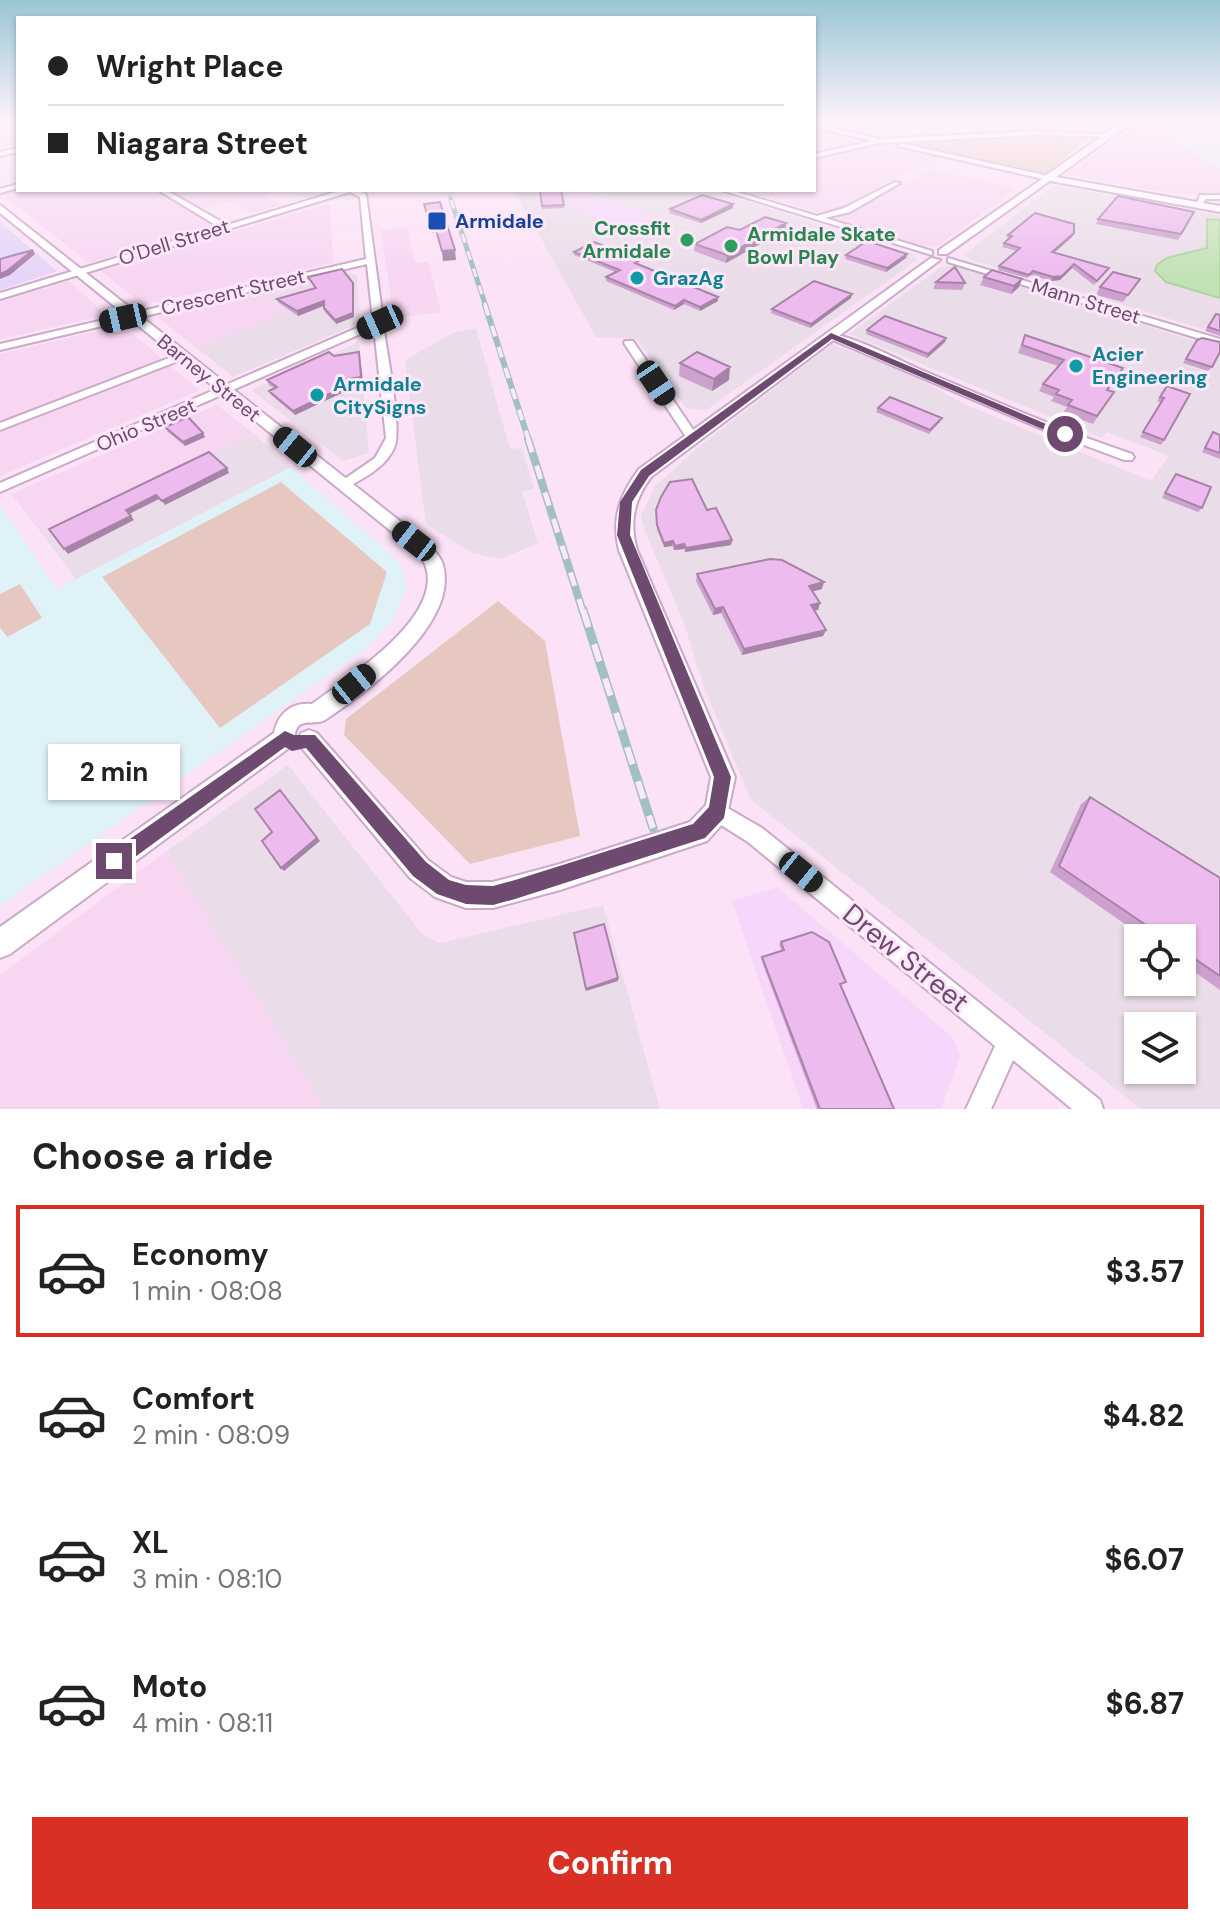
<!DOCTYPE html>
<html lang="en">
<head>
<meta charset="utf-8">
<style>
  :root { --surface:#fff; --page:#f2f2f2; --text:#222; --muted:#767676; --line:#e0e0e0; --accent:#d93025 }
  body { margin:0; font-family:"DM Sans",sans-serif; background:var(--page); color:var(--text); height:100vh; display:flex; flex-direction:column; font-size:30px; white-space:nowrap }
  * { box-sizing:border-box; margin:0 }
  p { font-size:26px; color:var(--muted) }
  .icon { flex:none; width:44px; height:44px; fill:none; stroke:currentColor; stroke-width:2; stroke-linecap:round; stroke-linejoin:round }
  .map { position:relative; height:1109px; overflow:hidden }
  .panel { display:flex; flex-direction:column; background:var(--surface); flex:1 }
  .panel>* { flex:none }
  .top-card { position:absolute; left:16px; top:16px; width:800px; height:176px; border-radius:0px; box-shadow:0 2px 6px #0004; display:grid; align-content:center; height:176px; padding:0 32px; background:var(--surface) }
  .buttons { position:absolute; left:1124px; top:924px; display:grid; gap:16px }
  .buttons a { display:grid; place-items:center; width:72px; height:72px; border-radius:0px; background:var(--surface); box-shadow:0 2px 6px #0004; font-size:40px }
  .end { position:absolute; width:36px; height:36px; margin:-18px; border:10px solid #6e4a71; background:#fff; box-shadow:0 0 0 4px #fff }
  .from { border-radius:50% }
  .bubble { position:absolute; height:56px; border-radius:0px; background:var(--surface); box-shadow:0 2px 6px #0004; font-size:26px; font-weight:700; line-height:56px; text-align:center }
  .car { position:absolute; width:24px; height:48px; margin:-24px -12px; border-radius:10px; box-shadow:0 0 6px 2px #0007; background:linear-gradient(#222 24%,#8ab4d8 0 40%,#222 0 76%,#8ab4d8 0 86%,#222 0) }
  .top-card b { display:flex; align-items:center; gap:28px; height:76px; font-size:30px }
  .top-card b+b { border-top:2px solid var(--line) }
  .top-card i { width:20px; height:20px; background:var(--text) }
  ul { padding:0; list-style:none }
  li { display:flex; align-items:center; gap:24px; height:132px; margin:0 16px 12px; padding:0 16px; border:4px solid transparent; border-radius:0px }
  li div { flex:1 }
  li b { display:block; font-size:30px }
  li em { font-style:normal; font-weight:700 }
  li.on { border-color:var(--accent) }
  li>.icon { width:72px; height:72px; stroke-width:1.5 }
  h2 { padding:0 32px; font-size:36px; line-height:96px }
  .action { display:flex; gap:16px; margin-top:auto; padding:16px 32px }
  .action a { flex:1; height:92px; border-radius:0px; background:var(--accent); color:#fff; font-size:32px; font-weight:700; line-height:92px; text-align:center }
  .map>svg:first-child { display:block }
  .residential { fill:#f7d6f2 }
  .commercial { fill:#f6d6fb }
  .industrial { fill:#eadde9; fill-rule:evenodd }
  .education { fill:#dff2f7 }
  .medical { fill:#e5d5f8 }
  .green { fill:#e7c8c1 }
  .water { fill:#c3e3b7; stroke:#add49e; stroke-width:2 }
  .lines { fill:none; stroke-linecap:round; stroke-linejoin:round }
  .stream { stroke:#add49e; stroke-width:2 }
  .minor-casing { stroke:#caa9c9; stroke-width:4 }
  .tertiary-casing { stroke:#caa9c9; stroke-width:4 }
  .secondary-casing { stroke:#c8a2c8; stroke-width:4 }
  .primary-casing { stroke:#fff; stroke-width:4 }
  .minor { fill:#fff; fill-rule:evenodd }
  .tertiary { fill:#fff; fill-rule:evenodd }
  .secondary { fill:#fff; fill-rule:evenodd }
  .primary { fill:#f79ce4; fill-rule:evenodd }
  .rail-far4-casing { stroke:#a2bfc3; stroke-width:3 }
  .rail-far3-casing { stroke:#a2bfc3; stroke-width:5 }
  .rail-far2-casing { stroke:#a2bfc3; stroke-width:6 }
  .rail-far1-casing { stroke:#a2bfc3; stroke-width:8 }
  .rail-casing { stroke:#a2bfc3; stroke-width:9 }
  .rail-far4 { stroke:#fee7fa; stroke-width:2; stroke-dasharray:7; stroke-linecap:butt }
  .rail-far3 { stroke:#fee7fa; stroke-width:3; stroke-dasharray:9; stroke-linecap:butt }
  .rail-far2 { stroke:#fee7fa; stroke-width:4; stroke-dasharray:11; stroke-linecap:butt }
  .rail-far1 { stroke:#fee7fa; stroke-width:5; stroke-dasharray:14; stroke-linecap:butt }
  .rail { stroke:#fee7fa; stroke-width:6; stroke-dasharray:18; stroke-linecap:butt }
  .wall { fill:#cda1ce }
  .shaded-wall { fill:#a783a7 }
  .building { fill:#eebbef; stroke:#a783a7; stroke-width:2 }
  .route { fill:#6e4a71 }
  .transit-dot { fill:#1a4fb4; stroke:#fee7fa; stroke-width:3 }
  .leisure-dot { fill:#2e9e5b; stroke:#fee7fa; stroke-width:3 }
  .culture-dot { fill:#0f9aa8; stroke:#fee7fa; stroke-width:3 }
  .labels { text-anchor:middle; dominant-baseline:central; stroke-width:6; stroke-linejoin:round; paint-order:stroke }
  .far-transit-label { font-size:20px; font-weight:bold; fill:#164399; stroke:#fee7fa; text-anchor:start }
  .far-leisure-label { font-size:20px; font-weight:bold; fill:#27864d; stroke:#fee7fa; text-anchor:end }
  .far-street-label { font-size:20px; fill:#6e4a71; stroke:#fee7fa }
  .far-culture-label { font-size:20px; font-weight:bold; fill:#0d838f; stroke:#fee7fa; text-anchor:start }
  .near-street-label { font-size:28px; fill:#6e4a71; stroke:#fee7fa }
</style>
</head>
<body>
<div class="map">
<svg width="1220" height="1109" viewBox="0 0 1220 1109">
  <rect width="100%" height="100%" fill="#fbe2f6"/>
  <path class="residential" d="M814,127l53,13 -53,12z
    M1161,132l59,37v26l-51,-2 -104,-18 56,-42z
    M886,144l56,13 -46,20 -56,31 -20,5 -79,-23h73v-29z
    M931,169l85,20 -78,57h-14l-91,-28 17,-6z
    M19,190h133l63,35 -126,38 -87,-69z
    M169,190h107l-14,5 19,10 -29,8 -23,-11 -26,7z
    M330,203l3,60 -190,42 -42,-34z
    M407,227l8,36 13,-1 13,50 -47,6 -13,-88z
    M69,281l38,34 -107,24v-37z
    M259,293l31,19 -93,36 -40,-31z
    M122,325l41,34 -163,63v-68z
    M169,365l31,25 -200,86v-44z
    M217,405l37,29 -211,101 -32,-41z
    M167,851l159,258h-326v-134z"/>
  <path class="commercial" d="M566,190h13l77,29 -26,12 -60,-23z
    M777,887l176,151 7,18 -19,53h-138l-71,-208z"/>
  <path class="industrial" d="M1055,185l165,30v119l-248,-74 -9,-5z
    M522,190h44l4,18 60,22 25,-12 -76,-28h130l205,64 3,6 -211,150 -20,-2 -49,-69 -41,-2 -81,-145z
    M955,265l265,84v760h-79l-390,-309 -47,-113 -20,-64 -38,-90 -5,-17 14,-30 50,-44 127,-98 80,31 52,29 187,77 18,-25 -62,-24 -5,6 -253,-104 92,-67zM1138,938h44v44h-44zM1138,1026h44v44h-44z
    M346,272l11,3 3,48 -127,54 -36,-29 92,-36 -30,-19z
    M476,329l34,120 12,-1 12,41 -12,3 16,51 -38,16 -28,-6 -46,-29 -21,-164 50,-28z
    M359,342l10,111 -26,8 -92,-71z
    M254,434l37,33 -215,112 -33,-44z
    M288,765l135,170 17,8 163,-38 57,204h-334l-159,-258z"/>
  <path class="education" d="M814,120h264l26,5 -222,11z
    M1161,132l59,2v35z
    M291,467l109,96 7,26 -16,33 -23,25 -368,259v-401l57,84z"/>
  <path class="medical" d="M0,222l57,49 -57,19z"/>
  <path class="green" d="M1049,133l40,5 -44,36 -141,-30v-4z
    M281,482l106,90 -17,52 -150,104 -118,-151z
    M20,584l22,34 -35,19 -7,-10v-33z
    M498,601l47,40 35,195 -110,28 -126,-129 2,-16z"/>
  <path class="water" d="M1207,219l13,1v78l-54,-16 -11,-11 2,-6 10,-7 40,-10z"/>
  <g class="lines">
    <path class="stream" d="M1041,130l-2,-3 7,-7
      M1048,134l18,14 -3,5"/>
    <defs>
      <path id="minor" d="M814,123l65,16 159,-8 74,4 -3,2 -71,-2 -159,8 -65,15v-4l58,-13 -58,-14z
        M900,143l148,33 3,2 -3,2 -150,-34z
        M18,148v4l-18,4v-4z
        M895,182l5,1 -50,29 -25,6 107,33v4l-211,-65h10l86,26 27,-8z
        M18,184v4l-18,5v-4z
        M158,190h8l61,35 115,-35h14l10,4 17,126 2,2 -2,2c3,24 20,107 11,124 -9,20 -30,30 -48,40l-4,1 -6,-4 39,-27 11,-20 -12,-110 -374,164v-9l373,-162 -6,-57 -367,86v-6l366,-85 -6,-62 -10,-5 -350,107v-6l219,-66z
        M1200,195h20v4h-14l-6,8 -4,-2z
        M948,258l272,81v6l-272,-83z
        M828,334c19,-1 71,26 91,35 71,30 141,61 213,85l2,3 -2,3h-8l-75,-28 -221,-94z
        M625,341h8l65,96 -2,3h-8l-64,-97z
        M182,353l4,1v4l-186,72v-7z
        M717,802l45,26 338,272 3,9h-31l-59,-49 -22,49h-25l29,-63 -247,-204 -38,-24 -2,-7 2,-7z"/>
      <path id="tertiary" d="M18,120v2l-18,4v-4z
        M1048,175l3,5 -104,74h-8v-4z
        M0,205l420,332c8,8 20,17 23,28 16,59 -76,127 -118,155 -8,5 -23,-1 -28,8 -3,4 -2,12 -4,17l-283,209 -10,4v-31l274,-194c4,-20 18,-31 38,-29 34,-25 134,-87 113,-140 -3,-6 -12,-13 -17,-19l-408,-332z
        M931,258l9,2 -289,217c-17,23 -22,45 -14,73l98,227 -9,43 -19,21 -147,49 -67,18h-27l-31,-11 -25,-19 -109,-131 -3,-7 3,-7 8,-3 8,3 111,127 23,17 15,5h27l67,-18 130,-42 16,-17 5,-28 -92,-227c-8,-32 1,-55 20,-81z"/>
      <path id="secondary" d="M1125,120h9l-3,3 34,-2 4,2 -45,5 -68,49 164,29v6l-175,-32v-4z"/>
      <path id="primary" d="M1129,120h43l37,5 -5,3z"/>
    </defs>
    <use href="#minor" class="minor-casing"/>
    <use href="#tertiary" class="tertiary-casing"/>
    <use href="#secondary" class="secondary-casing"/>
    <use href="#primary" class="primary-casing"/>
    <use href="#minor" class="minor"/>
    <use href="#tertiary" class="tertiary"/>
    <use href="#secondary" class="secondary"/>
    <use href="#primary" class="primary"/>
    <defs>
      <path id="rail-far4" d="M448,190l4,12"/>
      <path id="rail-far3" d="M451,200l35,107"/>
      <path id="rail-far2" d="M485,305l44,136"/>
      <path id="rail-far1" d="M528,439l55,173"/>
      <path id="rail" d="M583,610l70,218"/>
    </defs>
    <use href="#rail-far4" class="rail-far4-casing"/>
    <use href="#rail-far3" class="rail-far3-casing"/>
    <use href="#rail-far2" class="rail-far2-casing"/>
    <use href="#rail-far1" class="rail-far1-casing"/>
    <use href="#rail" class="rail-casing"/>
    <use href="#rail-far4" class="rail-far4"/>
    <use href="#rail-far3" class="rail-far3"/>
    <use href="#rail-far2" class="rail-far2"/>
    <use href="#rail-far1" class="rail-far1"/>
    <use href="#rail" class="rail"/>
  </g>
  <path class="wall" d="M539,190l25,15v3l-22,1z
    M733,208l-32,15 -32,-10 1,-4z
    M1194,212l-16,28 -82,-16 2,-5z
    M786,223l-1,7 -59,33 -32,-12 1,-7 45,-14z
    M1074,233l-2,4 -18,16 53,18 -13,14 -22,-17 -12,12 -9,1 -20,-6 -4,3 -29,-8 1,-4 18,-15 -15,-4 2,-4 4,-3 -1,-1 1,-4z
    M574,252l66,12 -1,1 79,32v4l-18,10 -16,-7 -10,6 -68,-29v-4l9,-5 -41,-17z
    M907,254l-1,4 -20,14 -41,-13 1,-4z
    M308,277l46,10v30l-18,7 -11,-12 -1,-6 -26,10 -19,-13 -2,-4 38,-11z
    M984,277l38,2 -3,8 -8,7 -31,-9z
    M1140,279l-17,23 -27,-7 4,-8z
    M936,282l29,1 -3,7 -29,-1z
    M851,298l-41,30 -39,-15 1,-4z
    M1216,314l4,1v21l-15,-5z
    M867,330l79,8 -1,4 -18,16 -61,-24z
    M1025,335l94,40 -11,15 6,2 -21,32 -30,-11 4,-6 -16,-6 3,-4 -15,-6 4,-7 15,-18 -40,-13z
    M1197,340l15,27 -4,4 -25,-8z
    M334,356h26l3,25 -22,4 3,2 2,4 -51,24 -24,-20 -2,-4 5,-3 -5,-3 -2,-5z
    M680,363l49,17 -17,11 -33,-15z
    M1167,386l-3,54 -3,5 -21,-8 20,-35 -3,-1z
    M878,408l62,14 -11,12 -53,-22z
    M165,427l40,10 -20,9 -17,-14z
    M1213,432l7,3v24l-18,-7z
    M1176,474l26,34 -4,4 -36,-14z
    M656,510h51l25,30 -1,5 -46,7 -1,-3 -10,1 -2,-4 -8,1 -7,-17z
    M697,574l125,15 -9,2 5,19h-4l12,20 -3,6 -81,19 -21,-42 -8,2 -17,-34z
    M1090,797l130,81v112l-38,-27v-25h-37l-95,-66 31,-68z
    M781,942l63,42 -4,1 54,124h-77l-56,-150 1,-2 20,-6 -3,-6z"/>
  <path class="shaded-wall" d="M733,204v4l-32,15v-3z
    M430,223h4l2,9 -4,1z
    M786,223l-1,7 -59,33 1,-8z
    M1074,233l-2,4 -22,19 2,-4z
    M33,250l2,4 -25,21 -10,4v-5z
    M455,250l1,10 -13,1 -1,-10z
    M907,254l-1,4 -20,14 1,-4z
    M1074,264l-2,4 -12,12 -9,1 2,-4z
    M1022,279l-3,8 -8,7 3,-8z
    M353,283l1,34 -18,7 -1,-4z
    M852,294l-1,4 -41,30 1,-4z
    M718,297v4l-18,10v-4z
    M684,300v4l-10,6 1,-4z
    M324,301l1,4 -27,11 -1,-5z
    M946,338l-1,4 -18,16 1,-4z
    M359,352l4,29 -26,4 -1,-4z
    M730,367l-1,13 -17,11 2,-12z
    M344,387l2,4 -51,24 -2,-4z
    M203,433l2,4 -20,9 -2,-4z
    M227,468l2,5 -64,32 -3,-4z
    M156,495l3,4 -30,15 -3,-4z
    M131,516l3,4 -66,34 -4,-5z
    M732,540l-1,5 -46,7 1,-4z
    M673,541l-1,5 -8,1v-4z
    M684,544v5l-10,1 1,-4z
    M824,582l-2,7 -15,4 2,-7z
    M820,603l-2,7 -10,2 3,-7z
    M723,607l-2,6 -8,2 2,-6z
    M826,630l-3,6 -81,19 2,-6z
    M280,790l40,51 -36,30 -3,-3z
    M618,978v3l-32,10v-2z"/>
  <path class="building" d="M540,190h21l3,15 -22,1z
    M702,195l31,9 -32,16 -31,-11z
    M1118,196l76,16 -13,22 -83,-15z
    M440,202l15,48 -13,1 -8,-28h-4l-6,-19z
    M1035,213l39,11v9l-22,19 57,16 -12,13 -23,-17 -12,12 -9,1 -20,-6 -4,4 -30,-9 21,-18 -16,-5 8,-7 -4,-1z
    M765,217l21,6 -59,32 -32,-11 32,-17 13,3z
    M867,241l40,13 -20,14 -41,-13z
    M594,242l46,18 -5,3 83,34 -18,10 -16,-7 -9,6 -69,-29 14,-7 -46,-18z
    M33,250l-26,21 -7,3v-15z
    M955,267l10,16 -29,-1z
    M342,269l11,14v30l-18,7 -11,-12v-7l-27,10 -20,-12 39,-11 -8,-11z
    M992,270l30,9 -8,7 -30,-9z
    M1113,272l27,7 -12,16 -28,-8z
    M814,281l38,13 -41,30 -39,-15z
    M1216,314l4,1v16l-12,-4z
    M885,316l61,22 -18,16 -61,-24z
    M1025,335l98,33 -16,22 7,2 -17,24 -29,-11 4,-5 -16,-6 3,-4 -16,-6 21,-24 -42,-15z
    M1202,338l18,4v10l-8,15 -26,-8 11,-19z
    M329,352l5,4 25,-4 2,25 -25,4 8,6 -51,24 -24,-20 8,-4 -10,-7z
    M697,352l33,15 -16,12 -34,-16z
    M1167,386l23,8 -26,46 -21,-8 21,-34 -4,-1z
    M890,397l52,21 -12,12 -52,-22z
    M188,417l15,16 -20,9 -18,-15z
    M1213,432l7,3v18l-15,-5z
    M209,452l18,16 -65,33 -6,-6 -30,15 5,6 -67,33 -15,-20z
    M1176,474l35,13 -9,21 -37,-15z
    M692,479l15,31 9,-2 16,32 -46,8 -2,-4 -9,2 -2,-5 -9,2 -7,-18 -1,-15 5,-13 9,-15z
    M770,559l12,1 42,22 -15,4 11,17 -9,2 15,25 -82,19 -21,-42 -8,2 -18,-35z
    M280,790l37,48 -36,30 -19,-27 10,-9 -17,-23z
    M1090,797l130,81v98l-38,-26v-12h-17l-106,-72z
    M604,924l14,54 -32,11 -12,-56z
    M812,932l17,10 17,40 -6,2 54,125h-74l-58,-152 22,-7 -3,-8z"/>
  <linearGradient id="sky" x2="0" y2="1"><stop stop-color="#99c7d4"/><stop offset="0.44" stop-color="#fdf2fb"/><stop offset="1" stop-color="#fdf2fb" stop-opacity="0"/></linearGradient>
  <rect width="1220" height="275" fill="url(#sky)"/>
  <path class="route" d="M831,333l239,101 -9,3 -229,-98 -183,137 -17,26 -2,33 101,242 -7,41 -19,20 -190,61 -22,6 -27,-1 -29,-10 -24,-18 -107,-128 -14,3 -7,-4 -165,121 -6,3 -7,-3 -3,-7 3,-6 178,-124 9,4h21l111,127 23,18 17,5 27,1 22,-6 178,-56 16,-17 5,-30 -97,-242 3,-33 21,-32z"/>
  <rect class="transit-dot" x="427" y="211" width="20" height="20" rx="4"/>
  <g class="leisure-dot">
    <circle cx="687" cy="240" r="8"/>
    <circle cx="731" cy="246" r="8"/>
  </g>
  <g class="culture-dot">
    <circle cx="637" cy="278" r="8"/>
    <circle cx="1076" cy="366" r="8"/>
    <circle cx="317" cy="395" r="8"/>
  </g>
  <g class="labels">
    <g class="far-transit-label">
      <text x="455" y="221">Armidale</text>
    </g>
    <g class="far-leisure-label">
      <text x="671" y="228">Crossfit<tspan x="671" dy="23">Armidale</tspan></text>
      <text x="747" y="234" text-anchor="start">Armidale Skate<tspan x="747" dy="23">Bowl Play</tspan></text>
    </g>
    <g class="far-street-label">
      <text transform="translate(174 242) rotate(-17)">O'Dell Street</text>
      <text transform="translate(233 292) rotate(-13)">Crescent Street</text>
      <text transform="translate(1086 301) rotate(17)">Mann Street</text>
      <text transform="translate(209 378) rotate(39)">Barney Street</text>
      <text transform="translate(146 425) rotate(-23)">Ohio Street</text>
    </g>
    <g class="far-culture-label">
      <text x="653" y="278">GrazAg</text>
      <text x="1092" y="354">Acier<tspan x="1092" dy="23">Engineering</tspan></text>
      <text x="333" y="384">Armidale<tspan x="333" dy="23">CitySigns</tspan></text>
    </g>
    <g class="near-street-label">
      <text transform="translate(906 958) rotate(39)">Drew Street</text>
    </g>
  </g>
</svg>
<div class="buttons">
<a><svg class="icon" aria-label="locate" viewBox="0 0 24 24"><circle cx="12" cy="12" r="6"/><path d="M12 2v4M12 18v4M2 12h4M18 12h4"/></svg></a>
<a><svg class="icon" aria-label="layers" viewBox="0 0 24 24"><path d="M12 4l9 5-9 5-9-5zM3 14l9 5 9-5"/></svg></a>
</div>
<i class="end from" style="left:1065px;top:434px"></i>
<i class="end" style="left:114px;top:861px"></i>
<div class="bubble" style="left:48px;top:744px;width:132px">2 min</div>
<i class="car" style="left:123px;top:318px;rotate:257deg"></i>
<i class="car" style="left:380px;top:322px;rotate:246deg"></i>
<i class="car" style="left:656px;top:383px;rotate:146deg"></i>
<i class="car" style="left:295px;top:447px;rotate:309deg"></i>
<i class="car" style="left:414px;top:541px;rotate:308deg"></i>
<i class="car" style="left:354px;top:684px;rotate:51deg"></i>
<i class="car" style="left:801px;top:872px;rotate:129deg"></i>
<div class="top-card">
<b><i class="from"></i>Wright Place</b>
<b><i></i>Niagara Street</b>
</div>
</div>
<section class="panel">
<h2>Choose a ride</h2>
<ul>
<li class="on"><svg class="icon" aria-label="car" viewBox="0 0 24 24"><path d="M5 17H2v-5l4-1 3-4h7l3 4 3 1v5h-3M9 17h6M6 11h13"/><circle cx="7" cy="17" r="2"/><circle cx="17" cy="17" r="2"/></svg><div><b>Economy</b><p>1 min · 08:08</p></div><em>$3.57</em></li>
<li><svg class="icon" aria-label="car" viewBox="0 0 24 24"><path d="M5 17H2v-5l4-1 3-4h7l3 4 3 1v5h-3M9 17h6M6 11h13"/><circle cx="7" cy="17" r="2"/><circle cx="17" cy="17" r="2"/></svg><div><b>Comfort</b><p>2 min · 08:09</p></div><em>$4.82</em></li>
<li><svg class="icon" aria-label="car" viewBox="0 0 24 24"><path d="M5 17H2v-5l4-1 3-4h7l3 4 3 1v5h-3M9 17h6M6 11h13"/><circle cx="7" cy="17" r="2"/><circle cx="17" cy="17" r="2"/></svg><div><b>XL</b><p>3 min · 08:10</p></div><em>$6.07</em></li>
<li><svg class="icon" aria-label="car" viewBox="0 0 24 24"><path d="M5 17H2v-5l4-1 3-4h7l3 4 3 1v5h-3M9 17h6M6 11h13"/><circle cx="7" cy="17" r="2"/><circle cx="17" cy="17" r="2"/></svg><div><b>Moto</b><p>4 min · 08:11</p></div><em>$6.87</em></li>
</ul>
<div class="action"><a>Confirm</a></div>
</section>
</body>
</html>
